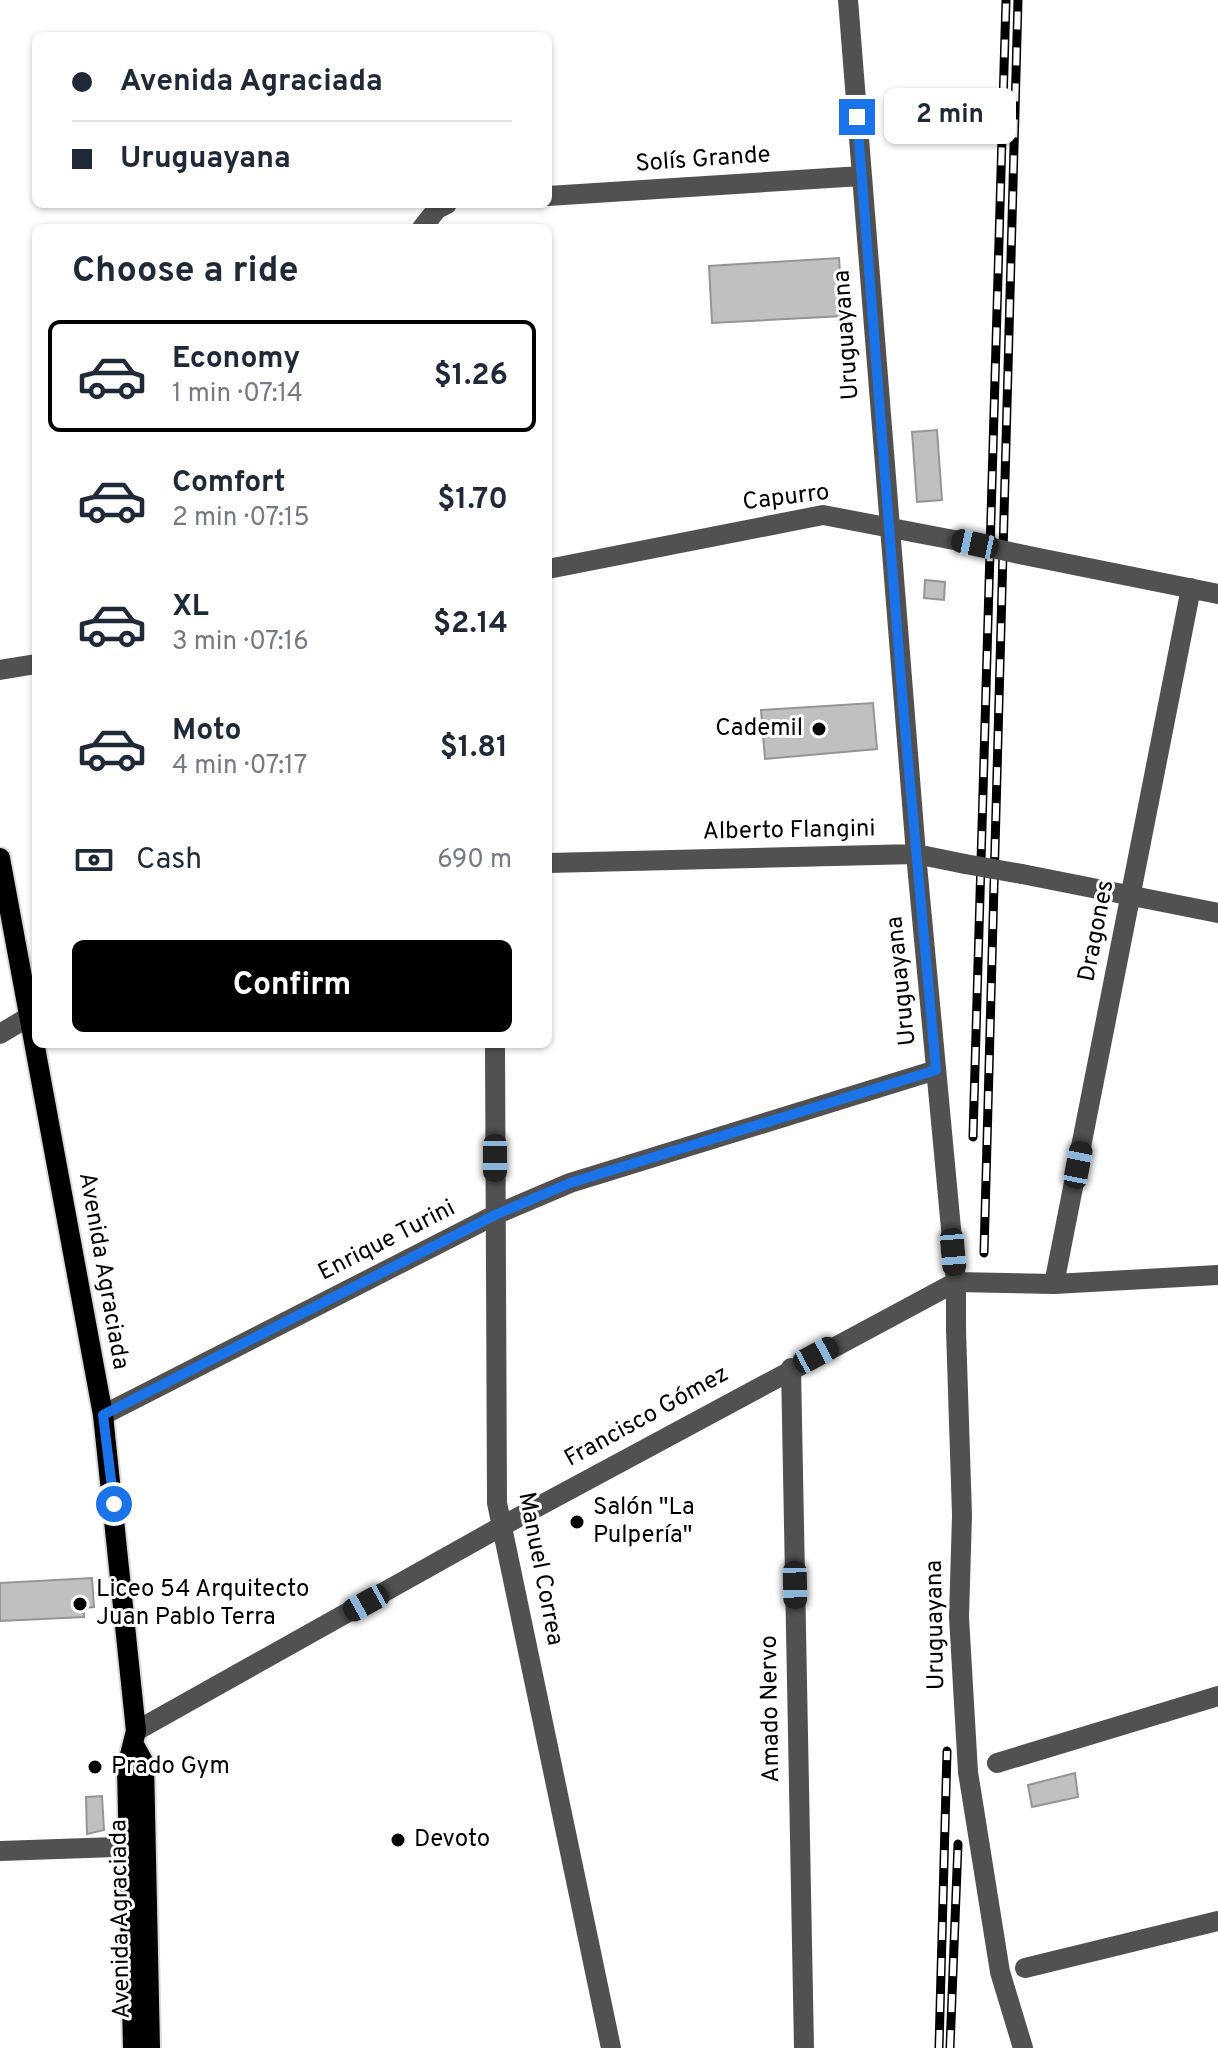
<!DOCTYPE html>
<html lang="en">
<head>
<meta charset="utf-8">
<style>
  :root { --surface:#fff; --page:#f2f2f3; --text:#1f2937; --muted:#747a83; --line:#e0e1e3; --accent:#000 }
  body { margin:0; font-family:Overpass,sans-serif; background:var(--page); color:var(--text); height:100vh; display:flex; flex-direction:column; font-size:30px; white-space:nowrap }
  * { box-sizing:border-box; margin:0 }
  p { font-size:26px; color:var(--muted) }
  .icon { flex:none; width:44px; height:44px; fill:none; stroke:currentColor; stroke-width:2; stroke-linecap:round; stroke-linejoin:round }
  .map { position:relative; flex:1; overflow:hidden }
  .sheet { position:absolute; left:32px; top:224px; width:520px; height:824px; display:flex; flex-direction:column; background:var(--surface); border-radius:12px; box-shadow:0 2px 6px #0004 }
  .sheet>* { flex:none }
  .hud { position:absolute; left:32px; top:32px; width:520px; height:176px; border-radius:12px; box-shadow:0 2px 6px #0004; display:grid; align-content:center; height:176px; padding:0 40px; background:var(--surface) }
  .end { position:absolute; width:36px; height:36px; margin:-18px; border:10px solid #1a73e8; background:#fff; box-shadow:0 0 0 4px #fff }
  .from { border-radius:50% }
  .bubble { position:absolute; height:56px; border-radius:12px; background:var(--surface); box-shadow:0 2px 6px #0004; font-size:26px; font-weight:700; line-height:56px; text-align:center }
  .car { position:absolute; width:24px; height:48px; margin:-24px -12px; border-radius:10px; box-shadow:0 0 6px 2px #0007; background:linear-gradient(#222 24%,#8ab4d8 0 40%,#222 0 76%,#8ab4d8 0 86%,#222 0) }
  .hud b { display:flex; align-items:center; gap:28px; height:76px; font-size:30px }
  .hud b+b { border-top:2px solid var(--line) }
  .hud i { width:20px; height:20px; background:var(--text) }
  ul { padding:0; list-style:none }
  li { display:flex; align-items:center; gap:24px; height:112px; margin:0 16px 12px; padding:0 24px; border:4px solid transparent; border-radius:12px }
  li div { flex:1 }
  li b { display:block; font-size:30px }
  li em { font-style:normal; font-weight:700 }
  li.on { border-color:var(--accent) }
  li>.icon { width:72px; height:72px; stroke-width:1.5 }
  h2 { padding:0 40px; font-size:36px; line-height:96px }
  .pay { display:flex; align-items:center; gap:20px; height:88px; padding:0 40px; font-size:30px }
  .pay p { margin-inline-start:auto }
  .cta { display:flex; gap:16px; margin-top:auto; padding:16px 40px }
  .cta a { flex:1; height:92px; border-radius:12px; background:var(--accent); color:#fff; font-size:32px; font-weight:700; line-height:92px; text-align:center }
  .map>svg:first-child { display:block }
  .building { fill:#c0c0c0; stroke:#959595; stroke-width:2 }
  .lines { fill:none; stroke-linecap:round; stroke-linejoin:round }
  .major-casing { stroke:#dbdbdb; stroke-width:24 }
  .minor { stroke:#515151; stroke-width:20 }
  .major { stroke:#000; stroke-width:20 }
  .rail-casing { stroke:#000; stroke-width:9 }
  .rail { stroke:#fff; stroke-width:6; stroke-dasharray:18; stroke-linecap:butt }
  .minor-bridge { stroke:#515151; stroke-width:20 }
  .route { stroke:#1a73e8; stroke-width:10 }
  .poi-dot { fill:#000; stroke:#fff; stroke-width:3 }
  .labels { text-anchor:middle; dominant-baseline:central; stroke-width:6; stroke-linejoin:round; paint-order:stroke }
  .street-label { font-size:24px; fill:#000; stroke:#fff }
  .poi-label { font-size:24px; fill:#000; stroke:#fff; text-anchor:start }
</style>
</head>
<body>
<div class="map">
<svg width="1218" height="2048" viewBox="0 0 1218 2048">
  <rect width="100%" height="100%" fill="#fff"/>
  <path class="building" d="M839,258l4,58 -131,7 -3,-57z
    M937,430l5,70 -25,2 -5,-70z
    M925,580l20,2 -1,18 -20,-2z
    M873,703l4,46 -112,10 -4,-49z
    M92,1578l2,29 -10,1v9l-84,4v-38z
    M1075,1773l3,24 -46,10 -4,-22z
    M102,1796l2,34 -17,4 -1,-37z"/>
  <g class="lines">
    <defs>
      <path id="major" d="M0,858l103,557 33,316 -9,36 6,281
        M133,1743l11,20 6,285"/>
    </defs>
    <use href="#major" class="major-casing"/>
    <path class="minor" d="M848,0l68,854 40,428v48
      M548,196l313,-20
      M422,228l15,-19 10,-5
      M1024,555l194,39
      M548,569l275,-54 152,29
      M0,670l36,-6
      M548,863l368,-9 49,10
      M1022,874l196,39
      M0,1034l30,-18
      M495,1044l2,459 114,545
      M1054,1284l137,-696
      M791,1368l13,680
      M103,1415l392,-200 75,-32 366,-113
      M136,1731l366,-205 454,-244 98,2 164,-9
      M997,1763l221,-67
      M968,1772l32,200 23,76
      M0,1851l145,-5
      M1025,1968l193,-47"/>
    <use href="#major" class="major"/>
    <defs>
      <path id="rail" d="M973,1137l33,-1137
        M984,1253l34,-1253
        M939,2048l8,-297
        M950,2048l8,-204"/>
    </defs>
    <use href="#rail" class="rail-casing"/>
    <use href="#rail" class="rail"/>
    <path class="minor-bridge" d="M975,544l49,11
      M965,864l57,10
      M956,1330l6,185 -3,102 9,155"/>
  </g>
  <g class="lines">
    <path class="route" d="M114,1504l-11,-89 392,-200 75,-32 366,-113 -33,-365 -46,-588"/>
  </g>
  <g class="poi-dot">
    <circle cx="819" cy="729" r="8"/>
    <circle cx="577" cy="1522" r="8"/>
    <circle cx="80" cy="1604" r="8"/>
    <circle cx="95" cy="1767" r="8"/>
    <circle cx="398" cy="1840" r="8"/>
  </g>
  <g class="labels">
    <g class="street-label">
      <text transform="translate(703 160) rotate(-4)">Solís Grande</text>
      <text transform="translate(847 335) rotate(-94)">Uruguayana</text>
      <text transform="translate(786 498) rotate(-7)">Capurro</text>
      <text transform="translate(789 831) rotate(-1)">Alberto Flangini</text>
      <text transform="translate(1097 931) rotate(-79)">Dragones</text>
      <text transform="translate(902 981) rotate(-96)">Uruguayana</text>
      <text transform="translate(387 1241) rotate(-27)">Enrique Turini</text>
      <text transform="translate(103 1271) rotate(80)">Avenida Agraciada</text>
      <text transform="translate(647 1417) rotate(-29)">Francisco Gómez</text>
      <text transform="translate(540 1569) rotate(79)">Manuel Correa</text>
      <text transform="translate(936 1625) rotate(-91)">Uruguayana</text>
      <text transform="translate(771 1709) rotate(-91)">Amado Nervo</text>
      <text transform="translate(121 1919) rotate(-91)">Avenida Agraciada</text>
    </g>
    <g class="poi-label">
      <text x="803" y="729" text-anchor="end">Cademil</text>
      <text x="593" y="1508">Salón "La<tspan x="593" dy="28">Pulpería"</tspan></text>
      <text x="96" y="1590">Liceo 54 Arquitecto<tspan x="96" dy="28">Juan Pablo Terra</tspan></text>
      <text x="111" y="1767">Prado Gym</text>
      <text x="414" y="1840">Devoto</text>
    </g>
  </g>
</svg>
<i class="end from" style="left:114px;top:1504px"></i>
<i class="end" style="left:857px;top:117px"></i>
<div class="bubble" style="left:884px;top:88px;width:132px">2 min</div>
<i class="car" style="left:975px;top:544px;rotate:282deg"></i>
<i class="car" style="left:495px;top:1158px;rotate:180deg"></i>
<i class="car" style="left:1078px;top:1165px;rotate:11deg"></i>
<i class="car" style="left:953px;top:1252px;rotate:175deg"></i>
<i class="car" style="left:816px;top:1355px;rotate:62deg"></i>
<i class="car" style="left:795px;top:1585px;rotate:179deg"></i>
<i class="car" style="left:366px;top:1603px;rotate:241deg"></i>
<div class="hud">
<b><i class="from"></i>Avenida Agraciada</b>
<b><i></i>Uruguayana</b>
</div>
<section class="sheet">
<h2>Choose a ride</h2>
<ul>
<li class="on"><svg class="icon" aria-label="car" viewBox="0 0 24 24"><path d="M5 17H2v-5l4-1 3-4h7l3 4 3 1v5h-3M9 17h6M6 11h13"/><circle cx="7" cy="17" r="2"/><circle cx="17" cy="17" r="2"/></svg><div><b>Economy</b><p>1 min · 07:14</p></div><em>$1.26</em></li>
<li><svg class="icon" aria-label="car" viewBox="0 0 24 24"><path d="M5 17H2v-5l4-1 3-4h7l3 4 3 1v5h-3M9 17h6M6 11h13"/><circle cx="7" cy="17" r="2"/><circle cx="17" cy="17" r="2"/></svg><div><b>Comfort</b><p>2 min · 07:15</p></div><em>$1.70</em></li>
<li><svg class="icon" aria-label="car" viewBox="0 0 24 24"><path d="M5 17H2v-5l4-1 3-4h7l3 4 3 1v5h-3M9 17h6M6 11h13"/><circle cx="7" cy="17" r="2"/><circle cx="17" cy="17" r="2"/></svg><div><b>XL</b><p>3 min · 07:16</p></div><em>$2.14</em></li>
<li><svg class="icon" aria-label="car" viewBox="0 0 24 24"><path d="M5 17H2v-5l4-1 3-4h7l3 4 3 1v5h-3M9 17h6M6 11h13"/><circle cx="7" cy="17" r="2"/><circle cx="17" cy="17" r="2"/></svg><div><b>Moto</b><p>4 min · 07:17</p></div><em>$1.81</em></li>
</ul>
<div class="pay"><svg class="icon" aria-label="cash" viewBox="0 0 24 24"><path d="M3 7h18v10H3z"/><circle cx="12" cy="12" r="2"/></svg>Cash<p>690 m</p></div>
<div class="cta"><a>Confirm</a></div>
</section>
</div>
</body>
</html>
